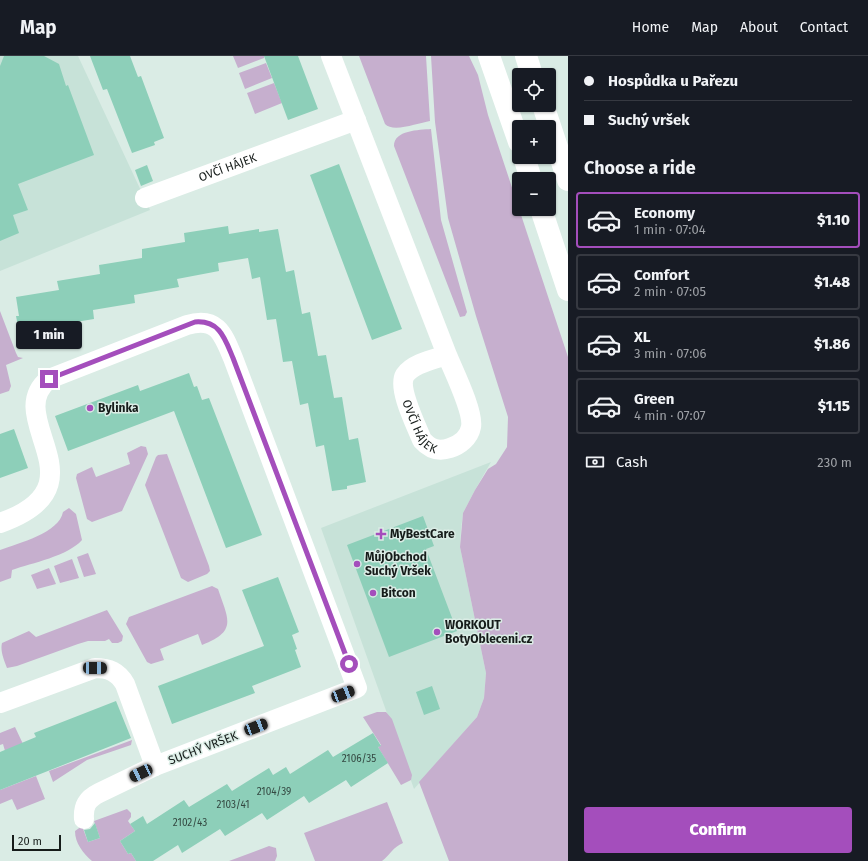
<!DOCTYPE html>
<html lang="en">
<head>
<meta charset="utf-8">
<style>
  :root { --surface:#171b24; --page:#20242c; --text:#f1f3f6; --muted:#9ea1a6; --line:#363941; --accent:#a44ebc }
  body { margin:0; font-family:"Fira Sans",sans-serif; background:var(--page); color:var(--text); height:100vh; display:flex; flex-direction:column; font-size:15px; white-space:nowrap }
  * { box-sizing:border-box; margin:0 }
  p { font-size:13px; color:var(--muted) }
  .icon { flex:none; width:22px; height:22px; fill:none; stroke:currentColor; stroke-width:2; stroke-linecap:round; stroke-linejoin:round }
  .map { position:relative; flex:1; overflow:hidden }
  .details { display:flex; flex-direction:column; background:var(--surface); width:300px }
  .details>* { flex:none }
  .hud { display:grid; align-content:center; height:88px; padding:0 16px; background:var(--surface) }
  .tools { position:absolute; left:512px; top:12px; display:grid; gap:8px }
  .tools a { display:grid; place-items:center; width:44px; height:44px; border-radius:4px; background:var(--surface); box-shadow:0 1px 3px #0004; font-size:20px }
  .scale { position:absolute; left:12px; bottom:10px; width:49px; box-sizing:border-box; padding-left:4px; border:2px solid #161c1a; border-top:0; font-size:11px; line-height:14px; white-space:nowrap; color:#161c1a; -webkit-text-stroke:3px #daece5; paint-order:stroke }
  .end { position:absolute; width:18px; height:18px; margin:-9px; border:5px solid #a44ebc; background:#fff; box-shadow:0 0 0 2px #fff }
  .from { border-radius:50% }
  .bubble { position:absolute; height:28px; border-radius:4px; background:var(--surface); box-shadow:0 1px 3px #0004; font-size:13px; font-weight:800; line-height:28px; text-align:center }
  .car { position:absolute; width:12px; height:24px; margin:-12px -6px; border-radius:5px; box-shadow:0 0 3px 1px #0007; background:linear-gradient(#222 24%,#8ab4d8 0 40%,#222 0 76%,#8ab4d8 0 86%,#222 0) }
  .hud b { display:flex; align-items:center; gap:14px; height:38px; font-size:15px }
  .hud b+b { border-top:1px solid var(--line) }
  .hud i { width:10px; height:10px; background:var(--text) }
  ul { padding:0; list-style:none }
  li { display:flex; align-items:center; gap:12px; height:56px; margin:0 8px 6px; padding:0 8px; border:2px solid var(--line); border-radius:4px }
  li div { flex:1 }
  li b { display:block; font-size:15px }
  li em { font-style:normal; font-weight:800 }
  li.selected { border-color:var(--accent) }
  li>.icon { width:36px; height:36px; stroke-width:1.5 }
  h2 { padding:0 16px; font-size:18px; line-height:48px }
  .pay { display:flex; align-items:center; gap:10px; height:44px; padding:0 16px; font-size:15px }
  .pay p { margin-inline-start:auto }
  .cta { display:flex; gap:8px; margin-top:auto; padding:8px 16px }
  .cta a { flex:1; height:46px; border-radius:4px; background:var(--accent); color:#fff; font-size:16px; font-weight:800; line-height:46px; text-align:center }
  header { display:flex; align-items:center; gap:24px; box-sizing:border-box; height:56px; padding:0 20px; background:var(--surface); border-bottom:1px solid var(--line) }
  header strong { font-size:19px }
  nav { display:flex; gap:22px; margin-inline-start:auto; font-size:14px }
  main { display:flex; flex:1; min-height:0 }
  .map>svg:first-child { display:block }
  .built { fill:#c7e2d8 }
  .green { fill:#c6afce }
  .building { fill:#8dcfb9 }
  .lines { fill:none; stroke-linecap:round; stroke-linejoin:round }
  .street { stroke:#fff; stroke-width:20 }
  .secondary { stroke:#fff; stroke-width:22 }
  .route { stroke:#a44ebc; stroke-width:5 }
  .poi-dot { fill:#a44ebc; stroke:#daece5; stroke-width:1.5 }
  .labels { text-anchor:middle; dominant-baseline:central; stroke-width:3; stroke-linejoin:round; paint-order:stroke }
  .number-label { font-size:10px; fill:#344942 }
  .street-label { font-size:12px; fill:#161c1a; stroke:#daece5 }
  .poi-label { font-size:12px; font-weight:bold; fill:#161c1a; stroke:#daece5; text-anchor:start }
</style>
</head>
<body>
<header>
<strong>Map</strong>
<nav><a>Home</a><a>Map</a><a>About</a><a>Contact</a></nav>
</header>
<main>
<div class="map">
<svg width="568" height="805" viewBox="0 0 568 805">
  <rect width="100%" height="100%" fill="#daece5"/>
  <path class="built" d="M0,0h78l72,154 -150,61z
    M491,406l-16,28 -12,23 -2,16 -1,18 26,126 -2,25 -7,19 -63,72 -93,-261z"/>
  <path class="green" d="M233,0h31v2l-26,10z
    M359,0h67l4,65c-12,2 -37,12 -45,3z
    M431,0h38l9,19 10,40 80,242v504h-119l-30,-79 58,-65 7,-19 2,-25 -26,-126 3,-34 12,-23 13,-21 8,-5 11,-17 1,-30 -32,-101 -28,-98 -13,-96z
    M266,7l6,15 -27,11 -6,-16z
    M274,27l8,20 -27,11 -8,-21z
    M431,73l10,91 26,92 -2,4 -5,1 -66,-171c0,-16 25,-16 37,-17z
    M0,255l16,42 2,4 5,1 -17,7 5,21 -2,5 -9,3z
    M141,390l5,1 2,7 -26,57 -30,11 -5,-3 -11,-41 1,-4 15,-7 4,10 34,-13 -3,-11z
    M167,398l42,112 1,5 -3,3 -19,8 -7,-4 -36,-93 11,-28 2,-2z
    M69,452l7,6 6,26c-14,16 -50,23 -70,30l-1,8 -11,4v-32c19,-7 59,-17 63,-38z
    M88,497l8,21 -12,3 -7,-20z
    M72,503l7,19 -19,5 -6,-17z
    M49,512l7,16 -19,5 -6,-14z
    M212,530l6,3c10,30 20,42 -16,56l-4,-11 -38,15 4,11 -13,4 -4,-2 -21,-38 3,-7z
    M107,554l16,26 -1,5 -4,2h-6l-3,-4 -4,2h-17l-10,3 -61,22 -10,2c-3,-8 -7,-17 -5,-25l27,-12 7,6z
    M377,656h9l6,7 20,56 -1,5 -10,5 -23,-38 3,-2 -18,-28z
    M15,671l8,17 -18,7 -2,-7 -3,1v-12z
    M132,684l-1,5 -44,15 -34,22 -4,-11z
    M36,720l9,23 -28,11 -5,-11 -12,5v-14z
    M387,746l16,41c-10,4 -13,12 -21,18h-67l-11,-28z
    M127,753l4,4v4l-3,4 7,10 -15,10 8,13 3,-1 5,8h-44c-9,-8 -17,-18 -17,-30l7,-5 6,16 12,-4 -6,-17z
    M269,790l7,2 1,8 -2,5h-46z"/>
  <path class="building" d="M4,0h40l15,8 7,22 2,-1 26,70 -76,29 10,26 -15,5 6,18 -19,8v-175z
    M90,0h40l8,21 3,-1 23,62 -10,4 1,3 -23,8 -25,-64 -4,1z
    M264,0h34l20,53 -30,11z
    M339,108l63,165 -30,11 -62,-165z
    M147,109l6,16 -12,5 -6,-16z
    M228,170l1,8 30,-5v3l19,-3 8,43 8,-2 8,44 8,-2 8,44 8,-1 8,43 8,-1 7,43 9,-2 8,44 -19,4v3l-15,2 -8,-46 -8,2 -8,-44 -8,2 -8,-44 -9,1 -7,-43 -9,1 -7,-43 -8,2 -4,-21 -30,5 1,8 -42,8 2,8 -45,8 1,8 -42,7 1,9 -43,7 2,9 -15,2 -2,-8 -17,3 -3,-16h3l-3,-19 43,-7 -2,-9 43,-7 -1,-9 43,-7v-9l43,-7 -1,-9z
    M189,317l5,14 3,-1 5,14 7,-2 53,137 -36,13 -52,-137 -106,40 -13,-35 83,-31 2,6z
    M14,373l14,39 -28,10v-44z
    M423,460l11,30 -8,3 31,82 -68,26 -42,-112z
    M278,521l21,55 -7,3 5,14 -2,1 6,17 -49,19 3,7 -83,31 -14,-38 106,-40 -22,-56z
    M432,630l8,23 -16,6 -8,-23z
    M116,645l15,37 -131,52v-38l36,-15 -2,-4z
    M373,677l8,13 -3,1 10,16 -37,24 -5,-7 -37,23 -5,-7 -37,24 -5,-7 -37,23 -5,-7 -38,24 -4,-8 -25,16h-17l-5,-8 -3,1 -8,-13 15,-10 -5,-7 13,-8 4,8 37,-24 5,7 38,-23 5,7 37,-23 4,7 13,-8 4,7 38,-24 5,7z
    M95,767l5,15 -12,4 -4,-12 6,-1z"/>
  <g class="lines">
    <g class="street">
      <path id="s1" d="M331,0l116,299c-12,4 -34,8 -42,20 -8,13 12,52 17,65 8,9 16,12 28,8 9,-3 19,-10 21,-21 3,-15 -18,-57 -24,-72"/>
      <path id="s2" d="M145,142l211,-78"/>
      <path d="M0,467c108,-38 0,-105 49,-144l138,-54c30,-9 36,9 46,33l124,330 -202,78 -56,27c-12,6 -16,13 -15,26"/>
      <path d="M0,647l95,-35c14,0 23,4 30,16l30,82"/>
    </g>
    <path class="secondary" d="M489,0l30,86
      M526,0l6,19
      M543,49l25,75
      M524,101l7,22
      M541,153l27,81"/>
  </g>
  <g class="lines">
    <path class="route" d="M49,323l146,-57c25,-2 30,17 38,36l116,306"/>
  </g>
  <g class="poi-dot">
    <circle cx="90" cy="352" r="4"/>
    <path d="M379 472h4v4h4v4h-4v4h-4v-4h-4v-4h4z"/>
    <circle cx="357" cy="508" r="4"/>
    <circle cx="373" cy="537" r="4"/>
    <circle cx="437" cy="576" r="4"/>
  </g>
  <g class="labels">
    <g class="number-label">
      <text x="359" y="703">2106/35</text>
      <text x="274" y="736">2104/39</text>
      <text x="233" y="749">2103/41</text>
      <text x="190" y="767">2102/43</text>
    </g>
    <g class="street-label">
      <text stroke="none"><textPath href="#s2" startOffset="88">OVČÍ HÁJEK</textPath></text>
      <text stroke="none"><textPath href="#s1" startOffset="424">OVČÍ HÁJEK</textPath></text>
      <text transform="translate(203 692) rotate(-21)">SUCHÝ VRŠEK</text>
    </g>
    <g class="poi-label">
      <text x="98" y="352">Bylinka</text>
      <text x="390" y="478">MyBestCare</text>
      <text x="365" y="501">MůjObchod<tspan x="365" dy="14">Suchý Vršek</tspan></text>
      <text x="381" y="537">Bitcon</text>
      <text x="445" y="569">WORKOUT<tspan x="445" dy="14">BotyObleceni.cz</tspan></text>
    </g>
  </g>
</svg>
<div class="tools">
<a><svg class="icon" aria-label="locate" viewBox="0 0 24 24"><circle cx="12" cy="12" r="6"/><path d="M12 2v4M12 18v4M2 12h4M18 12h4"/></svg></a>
<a>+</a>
<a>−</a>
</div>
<div class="scale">20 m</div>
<i class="end from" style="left:349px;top:608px"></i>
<i class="end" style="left:49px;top:323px"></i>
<div class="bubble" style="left:16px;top:265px;width:66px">1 min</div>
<i class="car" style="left:95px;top:612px;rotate:91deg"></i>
<i class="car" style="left:343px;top:638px;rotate:69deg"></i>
<i class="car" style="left:256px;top:671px;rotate:69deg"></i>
<i class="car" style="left:141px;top:717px;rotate:245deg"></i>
</div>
<section class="details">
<div class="hud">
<b><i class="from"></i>Hospůdka u Pařezu</b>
<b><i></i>Suchý vršek</b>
</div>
<h2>Choose a ride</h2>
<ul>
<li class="selected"><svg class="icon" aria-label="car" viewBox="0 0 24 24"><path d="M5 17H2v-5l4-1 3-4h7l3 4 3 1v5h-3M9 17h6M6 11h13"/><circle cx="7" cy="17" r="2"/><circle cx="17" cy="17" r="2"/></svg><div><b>Economy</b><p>1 min · 07:04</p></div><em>$1.10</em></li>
<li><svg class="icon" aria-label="car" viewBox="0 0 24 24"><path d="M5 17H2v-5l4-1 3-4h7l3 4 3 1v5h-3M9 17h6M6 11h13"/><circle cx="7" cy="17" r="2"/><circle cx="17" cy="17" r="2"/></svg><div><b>Comfort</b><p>2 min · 07:05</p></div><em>$1.48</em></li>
<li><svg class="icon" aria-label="car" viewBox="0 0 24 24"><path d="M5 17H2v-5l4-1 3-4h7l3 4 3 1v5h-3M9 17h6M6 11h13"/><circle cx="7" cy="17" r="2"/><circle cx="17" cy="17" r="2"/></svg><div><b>XL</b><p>3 min · 07:06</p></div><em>$1.86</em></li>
<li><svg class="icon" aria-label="car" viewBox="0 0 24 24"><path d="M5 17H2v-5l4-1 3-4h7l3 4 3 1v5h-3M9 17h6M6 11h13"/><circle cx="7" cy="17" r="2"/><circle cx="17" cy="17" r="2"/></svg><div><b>Green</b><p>4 min · 07:07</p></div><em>$1.15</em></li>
</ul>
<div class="pay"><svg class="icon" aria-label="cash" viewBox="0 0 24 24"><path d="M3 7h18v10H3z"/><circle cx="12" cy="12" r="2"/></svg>Cash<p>230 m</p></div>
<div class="cta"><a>Confirm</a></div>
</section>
</main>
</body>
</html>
